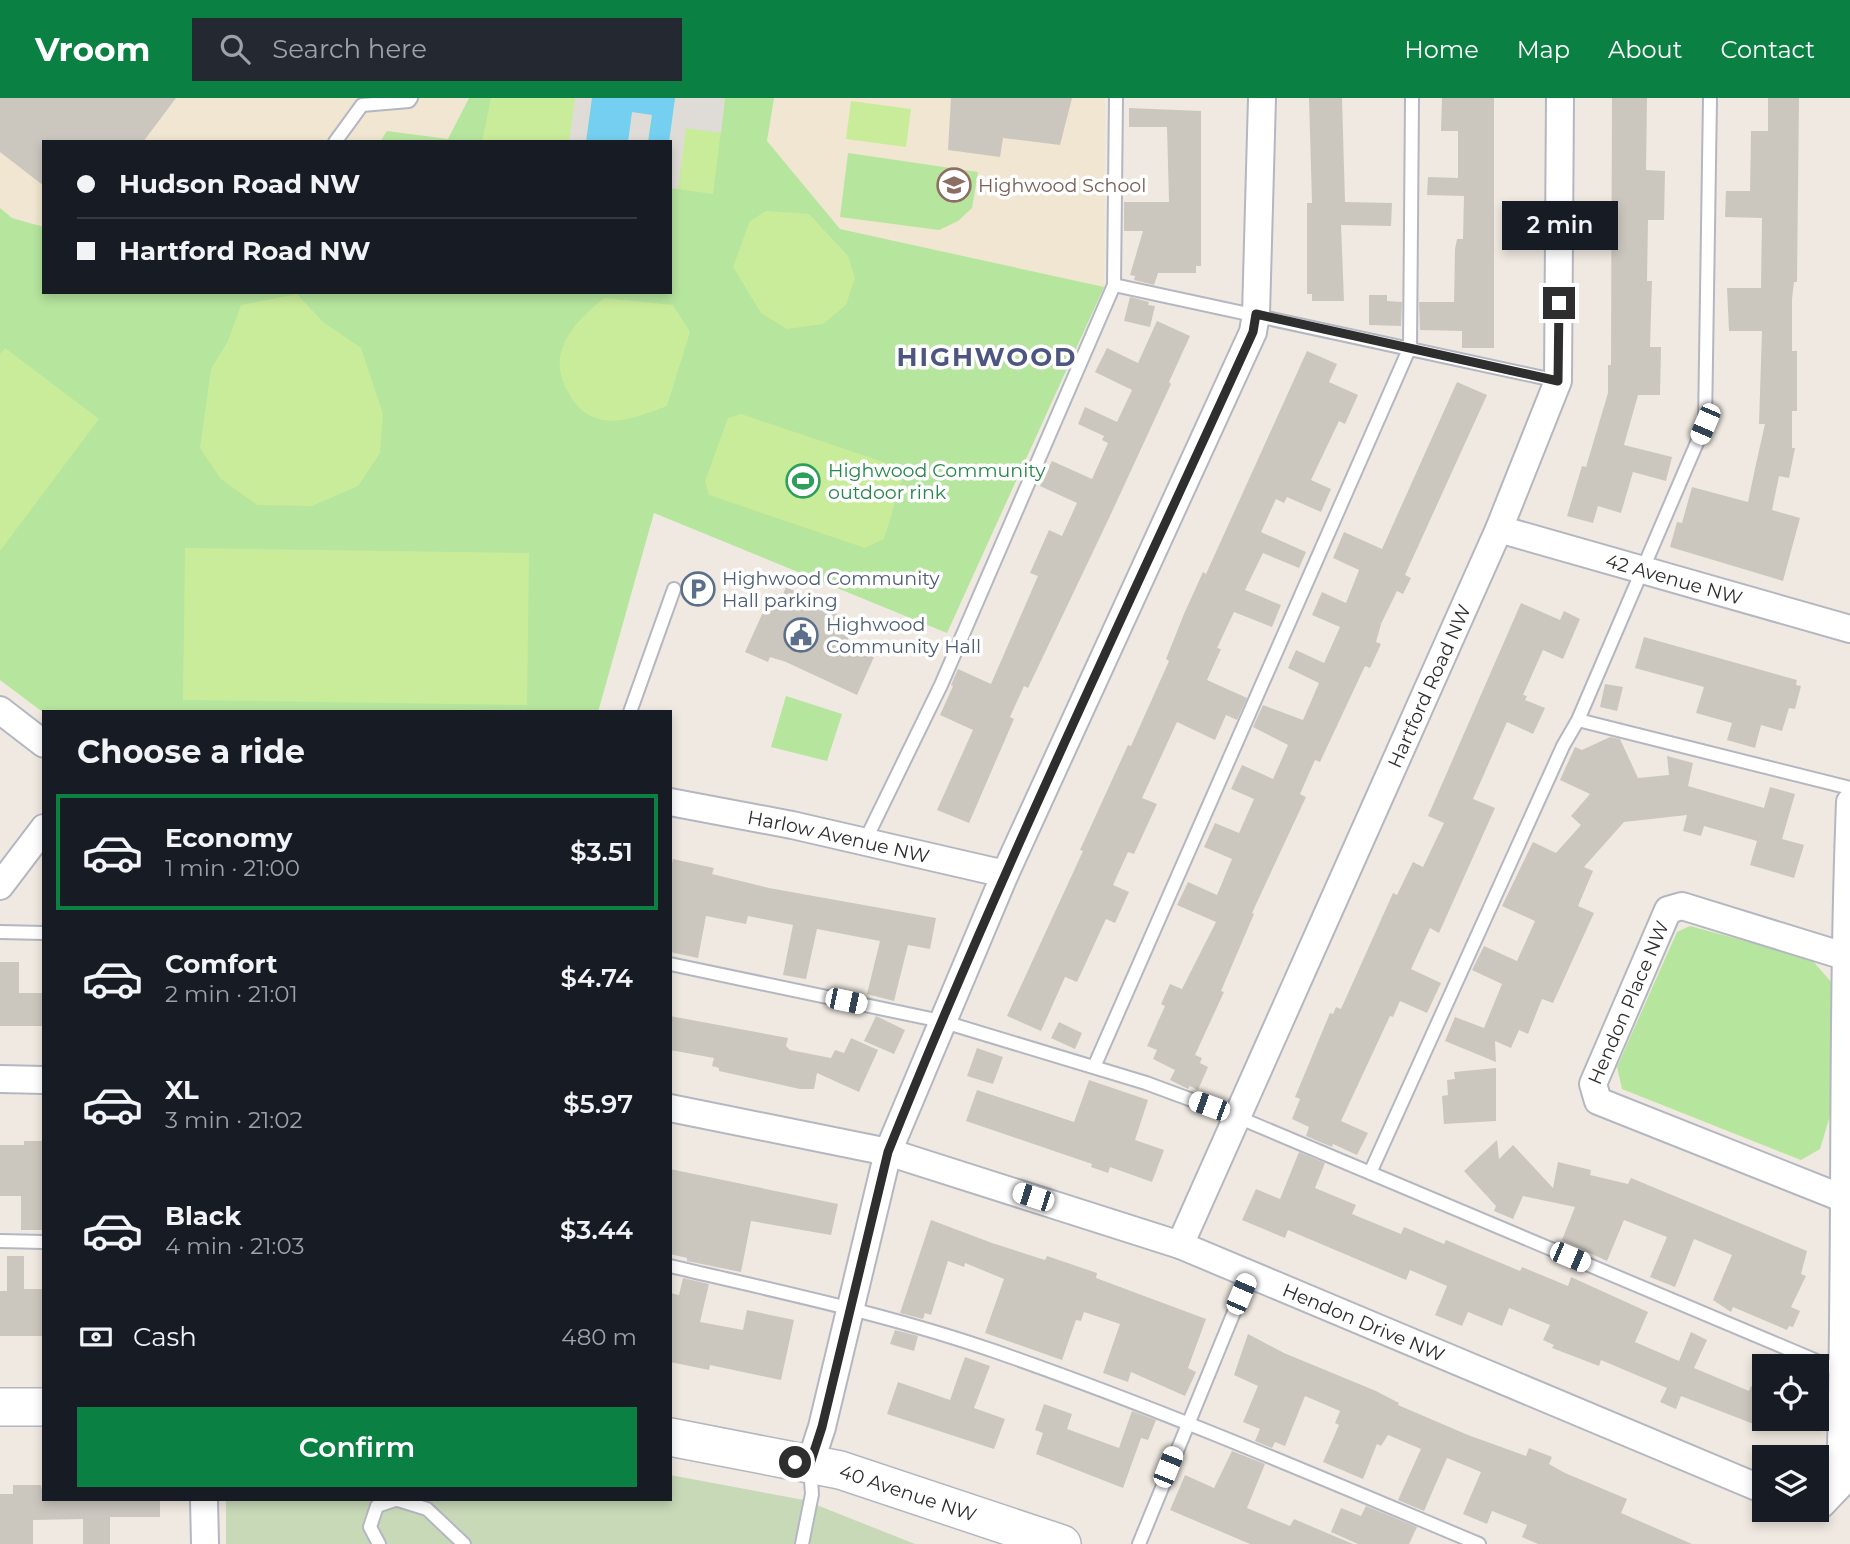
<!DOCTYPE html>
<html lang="en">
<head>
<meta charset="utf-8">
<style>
  :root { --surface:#171b24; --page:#242831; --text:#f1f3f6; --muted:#9ea1a6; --line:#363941; --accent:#0b8043 }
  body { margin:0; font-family:Montserrat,sans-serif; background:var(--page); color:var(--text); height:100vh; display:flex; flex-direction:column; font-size:26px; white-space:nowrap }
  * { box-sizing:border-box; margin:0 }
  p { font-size:23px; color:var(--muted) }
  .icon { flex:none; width:38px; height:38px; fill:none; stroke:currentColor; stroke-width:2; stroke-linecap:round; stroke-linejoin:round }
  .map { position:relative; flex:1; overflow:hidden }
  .drawer { position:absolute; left:42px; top:612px; width:630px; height:791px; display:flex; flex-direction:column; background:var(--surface); border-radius:0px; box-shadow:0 4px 10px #0003 }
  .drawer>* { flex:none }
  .top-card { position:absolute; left:42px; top:42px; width:630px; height:154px; border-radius:0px; box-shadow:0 4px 10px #0003; display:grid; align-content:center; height:154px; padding:0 35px; background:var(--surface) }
  .buttons { position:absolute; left:1752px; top:1256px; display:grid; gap:14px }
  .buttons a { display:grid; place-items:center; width:77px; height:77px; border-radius:0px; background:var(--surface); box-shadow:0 4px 10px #0003; font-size:35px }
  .end { position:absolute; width:32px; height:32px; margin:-16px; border:9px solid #2e2e2e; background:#fff; box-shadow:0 0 0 4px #fff }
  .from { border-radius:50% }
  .bubble { position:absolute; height:49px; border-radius:0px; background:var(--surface); box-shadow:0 4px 10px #0003; font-size:23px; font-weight:600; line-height:49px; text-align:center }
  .car { position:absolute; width:21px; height:42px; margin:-21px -10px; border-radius:9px; box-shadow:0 0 5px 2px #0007; background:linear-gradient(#fff 24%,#345 0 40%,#fff 0 76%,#345 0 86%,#fff 0) }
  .top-card b { display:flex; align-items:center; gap:24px; height:66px; font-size:26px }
  .top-card b+b { border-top:2px solid var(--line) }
  .top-card i { width:18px; height:18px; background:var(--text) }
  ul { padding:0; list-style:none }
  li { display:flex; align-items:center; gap:21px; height:116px; margin:0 14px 10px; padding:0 21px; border:4px solid transparent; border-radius:0px }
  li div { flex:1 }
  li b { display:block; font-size:26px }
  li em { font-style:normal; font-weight:600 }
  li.on { border-color:var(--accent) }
  li>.icon { width:63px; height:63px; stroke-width:1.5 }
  h2 { padding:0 35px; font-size:32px; line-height:84px }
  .pay { display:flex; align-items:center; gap:18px; height:77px; padding:0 35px; font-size:26px }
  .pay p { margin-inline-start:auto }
  .primary-button { display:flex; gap:14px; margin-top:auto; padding:14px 35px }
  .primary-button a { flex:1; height:80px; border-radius:0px; background:var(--accent); color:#fff; font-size:28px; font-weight:600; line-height:80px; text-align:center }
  header { display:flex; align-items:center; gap:42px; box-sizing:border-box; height:98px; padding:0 35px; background:var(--accent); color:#fff }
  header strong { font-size:33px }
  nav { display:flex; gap:38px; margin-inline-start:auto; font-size:24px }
  .search { width:490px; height:63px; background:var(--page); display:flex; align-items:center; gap:18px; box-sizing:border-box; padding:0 24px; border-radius:0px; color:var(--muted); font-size:26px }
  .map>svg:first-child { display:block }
  .education { fill:#f0e6d1 }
  .green { fill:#b6e59e }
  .cemetery { fill:#c8d9b8 }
  .pitch { fill:#c9ec9a }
  .plaza { fill:#dfdcd8 }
  .water { fill:#75cff0 }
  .building { fill:#cbc7bf }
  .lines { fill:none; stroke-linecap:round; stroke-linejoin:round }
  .lane-casing { stroke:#b4b7c1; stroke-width:16 }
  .street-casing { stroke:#b4b7c1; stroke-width:30 }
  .secondary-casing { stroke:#b4b7c1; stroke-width:40 }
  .lane { stroke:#fff; stroke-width:12 }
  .street { stroke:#fff; stroke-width:26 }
  .secondary { stroke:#fff; stroke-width:37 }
  .route { stroke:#2e2e2e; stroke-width:9 }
  .labels { text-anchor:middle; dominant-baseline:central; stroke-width:7; stroke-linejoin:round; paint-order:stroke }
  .education-label { font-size:19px; fill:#785e54; stroke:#fff; text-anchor:start }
  .leisure-label { font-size:19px; fill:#27864d; stroke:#fff; text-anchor:start }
  .service-label { font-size:19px; fill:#4e5e75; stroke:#fff; text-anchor:start }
  .street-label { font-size:19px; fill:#2e2e2e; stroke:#fff }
  .district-label { font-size:26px; font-weight:bold; letter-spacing:2px; fill:#4d5680; stroke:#fff }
</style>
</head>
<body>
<header>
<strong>Vroom</strong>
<div class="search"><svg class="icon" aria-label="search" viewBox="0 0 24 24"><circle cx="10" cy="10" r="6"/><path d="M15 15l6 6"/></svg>Search here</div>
<nav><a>Home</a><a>Map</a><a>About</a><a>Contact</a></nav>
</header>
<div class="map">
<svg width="1850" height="1446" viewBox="0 0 1850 1446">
  <rect width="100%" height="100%" fill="#efe9e1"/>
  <path class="education" d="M0,0h469l-21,41 -60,-8 -8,11h-336v85l-32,-9 -12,-10z
    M774,0h331l-1,189 -264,-58 -73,-88z"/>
  <path class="green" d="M469,0h305l-7,43 73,88 264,58 -157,346 -293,-120 -56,199 -554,1 -44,-33v-472l12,10 32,9v65h626v-150h-290l7,-11 61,8z
    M848,55l130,19 -6,36 -14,13 -19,9 -99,-13z
    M786,598l56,18 -15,47 -56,-14z
    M1690,828l121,33 22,25 -3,132 -10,33 -19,11 -179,-71 -5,-22 60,-135z"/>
  <path class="cemetery" d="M670,1377l134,25 111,44h-689v-44h444z"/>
  <path class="pitch" d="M491,0h234l-12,96 -43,-6v-46h-188z
    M851,3l60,8 -5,38 -60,-8z
    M766,113l43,3 39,42 7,22 -9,27 -23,19 -36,5 -26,-16 -28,-46 17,-46z
    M297,196l26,28 38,26 22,66 -3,39 -22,33 -46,20 -55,-1 -36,-26 -21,-31 11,-79 17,-28 13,-36z
    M604,200l69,7 17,27 -23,74c-19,7 -47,19 -68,13 -15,-4 -24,-14 -31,-27 -23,-40 6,-69 36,-94z
    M5,250l94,71 -99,132v-197z
    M741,316l157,53 4,13 -18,59 -19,9 -156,-53 -4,-14 23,-63z
    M185,450l344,5 -2,152 -344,-5z"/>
  <path class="plaza" d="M575,0h17l-6,44h-17z
    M675,0h50l-4,35 -35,-5 -8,61 -8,-1 -1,-46z
    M631,14l21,2 -4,28h-20z"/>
  <path class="water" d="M592,0h83l-6,44h-21l4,-27 -20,-3 -4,30h-42z"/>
  <path class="building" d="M0,0h176l-33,44h-99v44l-44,-34z
    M951,0h121l-12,47 -57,-7 -3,19 -52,-7z
    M1309,0h33l3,104 47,1 -1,23 -50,-1 3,76h-32v-7h-5v-91h5z
    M1442,0h52v250h-32v-17l-42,-1 -1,-28h35l1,-53 2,-10h6l1,-43 -37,-1 1,-18 30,1v-47h-17z
    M1612,0h35l-1,72 19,1 -1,49h-16l-1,61h5l-2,66h11l-1,48h-22l-14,50 48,12 -6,24 -33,-9 -12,41 -23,-7 -5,17 -26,-7 15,-50 4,1 22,-74v-28h3z
    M1768,0h31l-2,184h-3l-2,17v52h5v60h-5v37h3l-6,30 -10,-2 -7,34 28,8 -17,63 -113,-34 7,-25 5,1 10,-36 56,15 8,-38 9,-40h-6l3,-93h-33l-2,-43h34l1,-70 -37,-1 1,-26h24l1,-60h17z
    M1129,10l72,3v155h-5v7h-38l-4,12 -20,-5 1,-4 -5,-1 13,-44h-19v-29h45l-2,-75h-38z
    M1369,197h18v6l15,1 -1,24 -32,-1z
    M1130,199l19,5 -1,3 7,1 -5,21 -26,-6z
    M1157,223l33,15 -21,46 2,2 -61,132 -82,172 -4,-2 -14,31 4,2 -45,104 -32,-13 36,-80 -33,-15 13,-29 -2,-1 7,-16 33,15 47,-108 -8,-3 19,-43 13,6 15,-33 -37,-17 12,-25 40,18 16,-36 -6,-3 2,-4 -26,-12 7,-17 32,15 15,-32 -37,-18 12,-24 31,15z
    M1307,253l30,13 -8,18 29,13 -13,29 -6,-3 -28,59 20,9 -10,23 -34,-15 -3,6 -8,-4 -15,33 45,20 -7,16 -36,-15 -18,37 36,15 -9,22 -38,-15 -17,36 4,1 -14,31 40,18 -10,22 -11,-5 -11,25 -38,-18 -35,76 15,6 -23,50 -6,-2 -15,33 16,7 -14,31 -9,-4 -29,63 -12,-5 -24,54 -34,-15 76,-165 -3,-1 48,-105 3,1 38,-85 -3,-2 18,-45 19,-42 3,2z
    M1457,284l30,13 -82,180 6,3 -8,16 -6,-3 -16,33 -5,18 5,2 -11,24 -5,-2 -45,96 -5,-2 -15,34 6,3 -54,116 2,1 -33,77 3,1 -29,63 7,3 -2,5 8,4 -10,23 -8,-4 -2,3 -18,-9 5,-10 -22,-11 4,-9 -10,-4 18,-40 -4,-2 9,-20 12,5 34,-67 -39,-17 11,-23 29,13 15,-36 -28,-12 11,-24 24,10 15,-34 -23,-10 11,-24 31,14 15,-34 -35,-18 10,-22 40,15 16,-37 -31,-15 8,-18 28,13 16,-36 -28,-12 10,-23 24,11 13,-33 -26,-12 11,-26 38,17z
    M786,489l20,9 -1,4 51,22 -10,22 28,13 -17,38 -71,-33 -16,-5 -2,5 -23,-10 19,-42 4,1 8,-17 6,3z
    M1521,505l39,17 4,-9 16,8 -17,40 -20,-9 -20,45 4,1 -2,4 20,8 -12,26 -26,-12 -34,77 22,9 -56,125 -9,-5 -19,41 30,14 -14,30 -27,-12 -7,16 -3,-1 -49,105 27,12 -11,22 -24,-11 -1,3 -26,-11 3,-9 -17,-8 8,-20 -5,-2 35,-84 3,1 3,-7 5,2 52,-116 4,2 16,-33 10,5 21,-44 -16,-7z
    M1644,539l153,43 -1,5 5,1 -6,23 -6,-1 -7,23 -21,-6 -6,23 -28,-8 5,-17 -36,-10 8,-26 -69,-19z
    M1605,586l18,3 -6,24 -17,-4z
    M1610,639l10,2 18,39 31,-3 -2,-19 26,7 -5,23 76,22 6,-21 25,7 -13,45 22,6 -10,33 -44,-13 7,-24 -53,-15 -3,10 -18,-5 4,-16 -63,7 -40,45 9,4 -15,35 16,7 -41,90 -11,-4 -14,35 -9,-4 -8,18 -16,-7 1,21 -51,-21 10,-24 29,11 18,-44 -30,-14 12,-24 33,15 18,-40 -33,-15 31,-64 23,11 25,-28 -10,-9 19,-22 -30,-14 15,-33 7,3z
    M673,761l41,9 -2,6 57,14 167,30 -6,31 -22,-4 -14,56 -27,-7 13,-53 -63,-12 -11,50 -23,-4 10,-50 -45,-9 -2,8 -40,-8 -8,42 -28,-6v-79z
    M0,864h19v31h25v33h-44z
    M670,918l118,22 -2,8 4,4 41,8 4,-8 9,3 7,-15 27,12 -19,42 -42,-19 -3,16h-14l-81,-18v-3l-7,-2 2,-8 -44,-8z
    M876,918l29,14 -11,24 -30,-13z
    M1059,924l23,11 -7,16 -24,-11z
    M977,950l26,9 -10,27 -26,-8z
    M1496,970v53l-52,3 -2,-28 6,-1 -1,-15 8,-1 -1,-7z
    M1089,982l59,20 -13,40 29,10 -12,32 -42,-15 -2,6 -17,-6 1,-3 -126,-43 11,-31 97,32z
    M1497,1042l2,19 14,-14 40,43 5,-26 33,8 -1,5 38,9 3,-6 176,73 -6,23 5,2 -15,31 9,4 -7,16 -4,-1 -2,4 -54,-23 -2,5 -18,-12 19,-45 -38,-16 -19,48 -25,-10 17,-40 -43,-17 -17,41 -45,-21 13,-33 -52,-11 -10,23 -19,-8 2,-5 -32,-35z
    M24,1043h20l-1,89h-22v-34h-21v-51h24z
    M1299,1054l26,11 -10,25 41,17 -4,9 49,20 3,-7 40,17 2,-4 74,31 2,-4 46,19 3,-9 77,35 -13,30 44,19 12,-29 16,8 -13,28 55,23 2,-5 13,6v36l-83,-32 -5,13 -16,-7 7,-14 -66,-28 -2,6 -47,-18 2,-3 -11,-5 7,-15 -41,-17 -7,18 -34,-14 -6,14 -27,-11 12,-29 -37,-16 -4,10 -118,-50 -3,8 -43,-18 14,-31 24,10z
    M670,1071l168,35 -7,31 -80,-14 -10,51 -54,-11v-3l-17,-4z
    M931,1122l61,23 53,17 2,-4 50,17 -1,5 110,41 -18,49 8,4 -11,24 -54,-24 -3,10 -25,-9 17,-49 -36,-12 -3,9 -5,-1 -14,40 -77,-27 19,-54 -39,-16 -1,4 -16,-6 -17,54 -6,-2 -2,6 -23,-6z
    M7,1158h17v33h20v47h-44v-45h7z
    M683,1180l26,6 -9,38 43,8 4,-20 47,10 -13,60 -71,-15 -1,5 -39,-8v-69l9,2z
    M895,1232l23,6 -4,15 -24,-7z
    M1248,1236l36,19 92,38 23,12 -1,2 70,30 58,21 3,-8 23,9 -3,7 16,9 62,26 -6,14 71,31h-154l-16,-7 5,-12 -35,-14 -5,13 -24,-10 18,-42 -34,-14 -23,53 -26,-11 23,-51 -33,-14 -7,11 -4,-2 -14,35 -40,-17 16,-37 -4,-2 5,-12 -35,-15 -20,50 -10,-4 -3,6 -17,-7 5,-12 -17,-7 15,-36 -24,-11z
    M965,1259l25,9 -16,42 31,11 -11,30 -107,-35 11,-32 52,18z
    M1044,1306l28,10 -5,15 52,19 13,-37 24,9 -8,20 -7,-2 -18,50 -87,-34 7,-21 -8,-3z
    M1232,1353l33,13 -18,44 43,18 4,-7 59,25h-103l-80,-34 15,-35 29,13z
    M13,1387h28l3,15h116v17h-50v27h-27v-25l-50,1v24h-33v-50h13z
    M1366,1408l51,21 -8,17h-51l-27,-12 10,-24 20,8z"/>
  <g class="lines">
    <defs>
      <path id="lane" d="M335,44l27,-37 47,-4 2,-3
        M1114,187l444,96
        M630,614l44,-123
        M1578,622l272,68
        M865,743l76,-156 173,-400 2,-187
        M0,834l44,1
        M670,866l271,57 205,62 89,33 608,256
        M1094,969l316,-720 2,-249
        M1370,1075l193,-427 15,-26 127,-296 5,-326
        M0,1143l44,1
        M670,1168c110,26 221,49 327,86 164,57 322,125 482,192
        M398,1402l29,9 37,35
        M379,1446l-9,-17 7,-21 18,-6
        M802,1446l10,-50 -2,-26
        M1139,1446l111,-271"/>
      <g id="street">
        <path id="s1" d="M1499,431l351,100"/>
        <path d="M0,612l44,34"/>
        <path id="s2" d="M670,704l122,23 213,49"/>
        <path d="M0,788l44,-58"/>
        <path d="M0,981l44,1"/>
        <path id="s3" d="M670,1010l218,44 292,93 584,245"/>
        <path id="s4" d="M1842,1100l-244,-97 -5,-17 75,-174 14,-4 162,50"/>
        <path id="s5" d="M1180,1147l319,-716 59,-148 2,-283"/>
        <path d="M810,1366l12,-37 66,-275 117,-278 248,-542 3,-18 6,-216"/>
        <path d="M204,1402l1,44"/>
        <path d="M1816,1406h6l18,-19c7,-227 1,-455 10,-683"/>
      </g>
      <g id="secondary">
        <path d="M0,1309h44"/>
        <path id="s6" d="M670,1339l170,33 222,74"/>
      </g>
    </defs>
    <use href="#lane" class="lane-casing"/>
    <use href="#street" class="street-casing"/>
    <use href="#secondary" class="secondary-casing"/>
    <use href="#lane" class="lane"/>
    <use href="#street" class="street"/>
    <use href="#secondary" class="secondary"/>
  </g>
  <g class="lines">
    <path class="route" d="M795,1364l15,2 12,-37 66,-275c111,-278 241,-547 365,-820l3,-18 302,67 1,-78"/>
  </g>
  <defs>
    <symbol id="school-ring" viewBox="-11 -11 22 22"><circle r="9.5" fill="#fff" stroke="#8d6e63" stroke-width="1.5"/><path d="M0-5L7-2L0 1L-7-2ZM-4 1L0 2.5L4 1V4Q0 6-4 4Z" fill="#8d6e63"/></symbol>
    <symbol id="stadium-ring" viewBox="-11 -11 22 22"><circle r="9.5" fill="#fff" stroke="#2e9e5b" stroke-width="1.5"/><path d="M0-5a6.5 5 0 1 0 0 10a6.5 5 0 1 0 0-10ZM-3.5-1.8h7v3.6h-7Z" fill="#2e9e5b"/></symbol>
    <symbol id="parking-ring" viewBox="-11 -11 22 22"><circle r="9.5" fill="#fff" stroke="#5c6f8a" stroke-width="1.5"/><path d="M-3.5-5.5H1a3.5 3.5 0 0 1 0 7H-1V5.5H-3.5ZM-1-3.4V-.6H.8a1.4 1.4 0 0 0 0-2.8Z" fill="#5c6f8a"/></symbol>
    <symbol id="civic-ring" viewBox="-11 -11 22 22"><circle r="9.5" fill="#fff" stroke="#5c6f8a" stroke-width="1.5"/><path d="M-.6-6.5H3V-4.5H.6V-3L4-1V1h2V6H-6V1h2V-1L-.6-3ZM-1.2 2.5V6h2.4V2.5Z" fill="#5c6f8a"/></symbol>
  </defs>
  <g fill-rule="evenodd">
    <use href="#school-ring" x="935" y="68" width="38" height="38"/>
    <use href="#stadium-ring" x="784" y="364" width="38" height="38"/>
    <use href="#parking-ring" x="679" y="472" width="38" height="38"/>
    <use href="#civic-ring" x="782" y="518" width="38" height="38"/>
  </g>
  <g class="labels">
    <g class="education-label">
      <text x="978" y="87">Highwood School</text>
    </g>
    <g class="leisure-label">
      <text x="828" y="372">Highwood Community<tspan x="828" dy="22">outdoor rink</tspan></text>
    </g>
    <g class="service-label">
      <text x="722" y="480">Highwood Community<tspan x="722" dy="22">Hall parking</tspan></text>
      <text x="826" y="526">Highwood<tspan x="826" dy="22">Community Hall</tspan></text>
    </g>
    <g class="street-label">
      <text stroke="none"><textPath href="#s1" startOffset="182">42 Avenue NW</textPath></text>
      <text stroke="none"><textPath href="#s5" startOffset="612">Hartford Road NW</textPath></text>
      <text stroke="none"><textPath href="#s2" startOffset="172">Harlow Avenue NW</textPath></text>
      <text stroke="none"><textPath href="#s4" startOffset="369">Hendon Place NW</textPath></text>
      <text stroke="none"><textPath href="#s3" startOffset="728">Hendon Drive NW</textPath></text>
      <text stroke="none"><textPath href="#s6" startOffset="245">40 Avenue NW</textPath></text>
    </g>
    <g class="district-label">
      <text x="987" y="259">HIGHWOOD</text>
    </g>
  </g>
</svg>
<div class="buttons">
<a><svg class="icon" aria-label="locate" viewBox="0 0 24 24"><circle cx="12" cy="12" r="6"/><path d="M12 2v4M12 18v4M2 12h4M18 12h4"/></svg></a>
<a><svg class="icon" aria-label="layers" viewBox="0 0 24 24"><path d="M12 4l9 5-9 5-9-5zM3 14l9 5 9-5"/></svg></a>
</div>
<i class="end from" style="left:795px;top:1364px"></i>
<i class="end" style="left:1559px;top:205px"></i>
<div class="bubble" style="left:1502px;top:103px;width:116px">2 min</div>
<i class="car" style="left:1705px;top:326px;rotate:203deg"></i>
<i class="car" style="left:846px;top:903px;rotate:102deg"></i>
<i class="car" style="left:1209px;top:1008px;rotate:290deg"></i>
<i class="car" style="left:1033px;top:1099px;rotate:288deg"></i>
<i class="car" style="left:1570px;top:1159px;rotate:113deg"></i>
<i class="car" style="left:1241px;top:1196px;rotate:23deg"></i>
<i class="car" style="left:1168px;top:1369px;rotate:22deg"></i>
<div class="top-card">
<b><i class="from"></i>Hudson Road NW</b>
<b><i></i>Hartford Road NW</b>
</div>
<section class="drawer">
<h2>Choose a ride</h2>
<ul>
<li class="on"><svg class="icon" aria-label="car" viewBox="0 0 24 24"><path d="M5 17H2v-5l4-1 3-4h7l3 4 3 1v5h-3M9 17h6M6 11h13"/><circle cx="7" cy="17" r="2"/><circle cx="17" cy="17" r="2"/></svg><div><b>Economy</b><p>1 min · 21:00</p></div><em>$3.51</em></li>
<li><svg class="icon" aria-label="car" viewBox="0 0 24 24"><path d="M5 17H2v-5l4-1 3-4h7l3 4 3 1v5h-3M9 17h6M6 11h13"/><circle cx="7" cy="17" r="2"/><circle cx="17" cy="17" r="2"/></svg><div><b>Comfort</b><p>2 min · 21:01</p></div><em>$4.74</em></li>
<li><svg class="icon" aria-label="car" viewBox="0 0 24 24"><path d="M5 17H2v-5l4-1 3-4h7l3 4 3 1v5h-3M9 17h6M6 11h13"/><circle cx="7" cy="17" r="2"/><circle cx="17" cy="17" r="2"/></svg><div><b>XL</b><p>3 min · 21:02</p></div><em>$5.97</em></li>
<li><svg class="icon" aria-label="car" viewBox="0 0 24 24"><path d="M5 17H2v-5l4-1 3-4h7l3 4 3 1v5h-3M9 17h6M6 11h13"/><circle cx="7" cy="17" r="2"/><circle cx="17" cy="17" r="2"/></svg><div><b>Black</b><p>4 min · 21:03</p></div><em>$3.44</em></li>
</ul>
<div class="pay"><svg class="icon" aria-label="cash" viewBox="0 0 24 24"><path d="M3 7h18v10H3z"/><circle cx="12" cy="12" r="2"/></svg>Cash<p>480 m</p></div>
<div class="primary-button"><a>Confirm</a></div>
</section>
</div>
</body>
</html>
